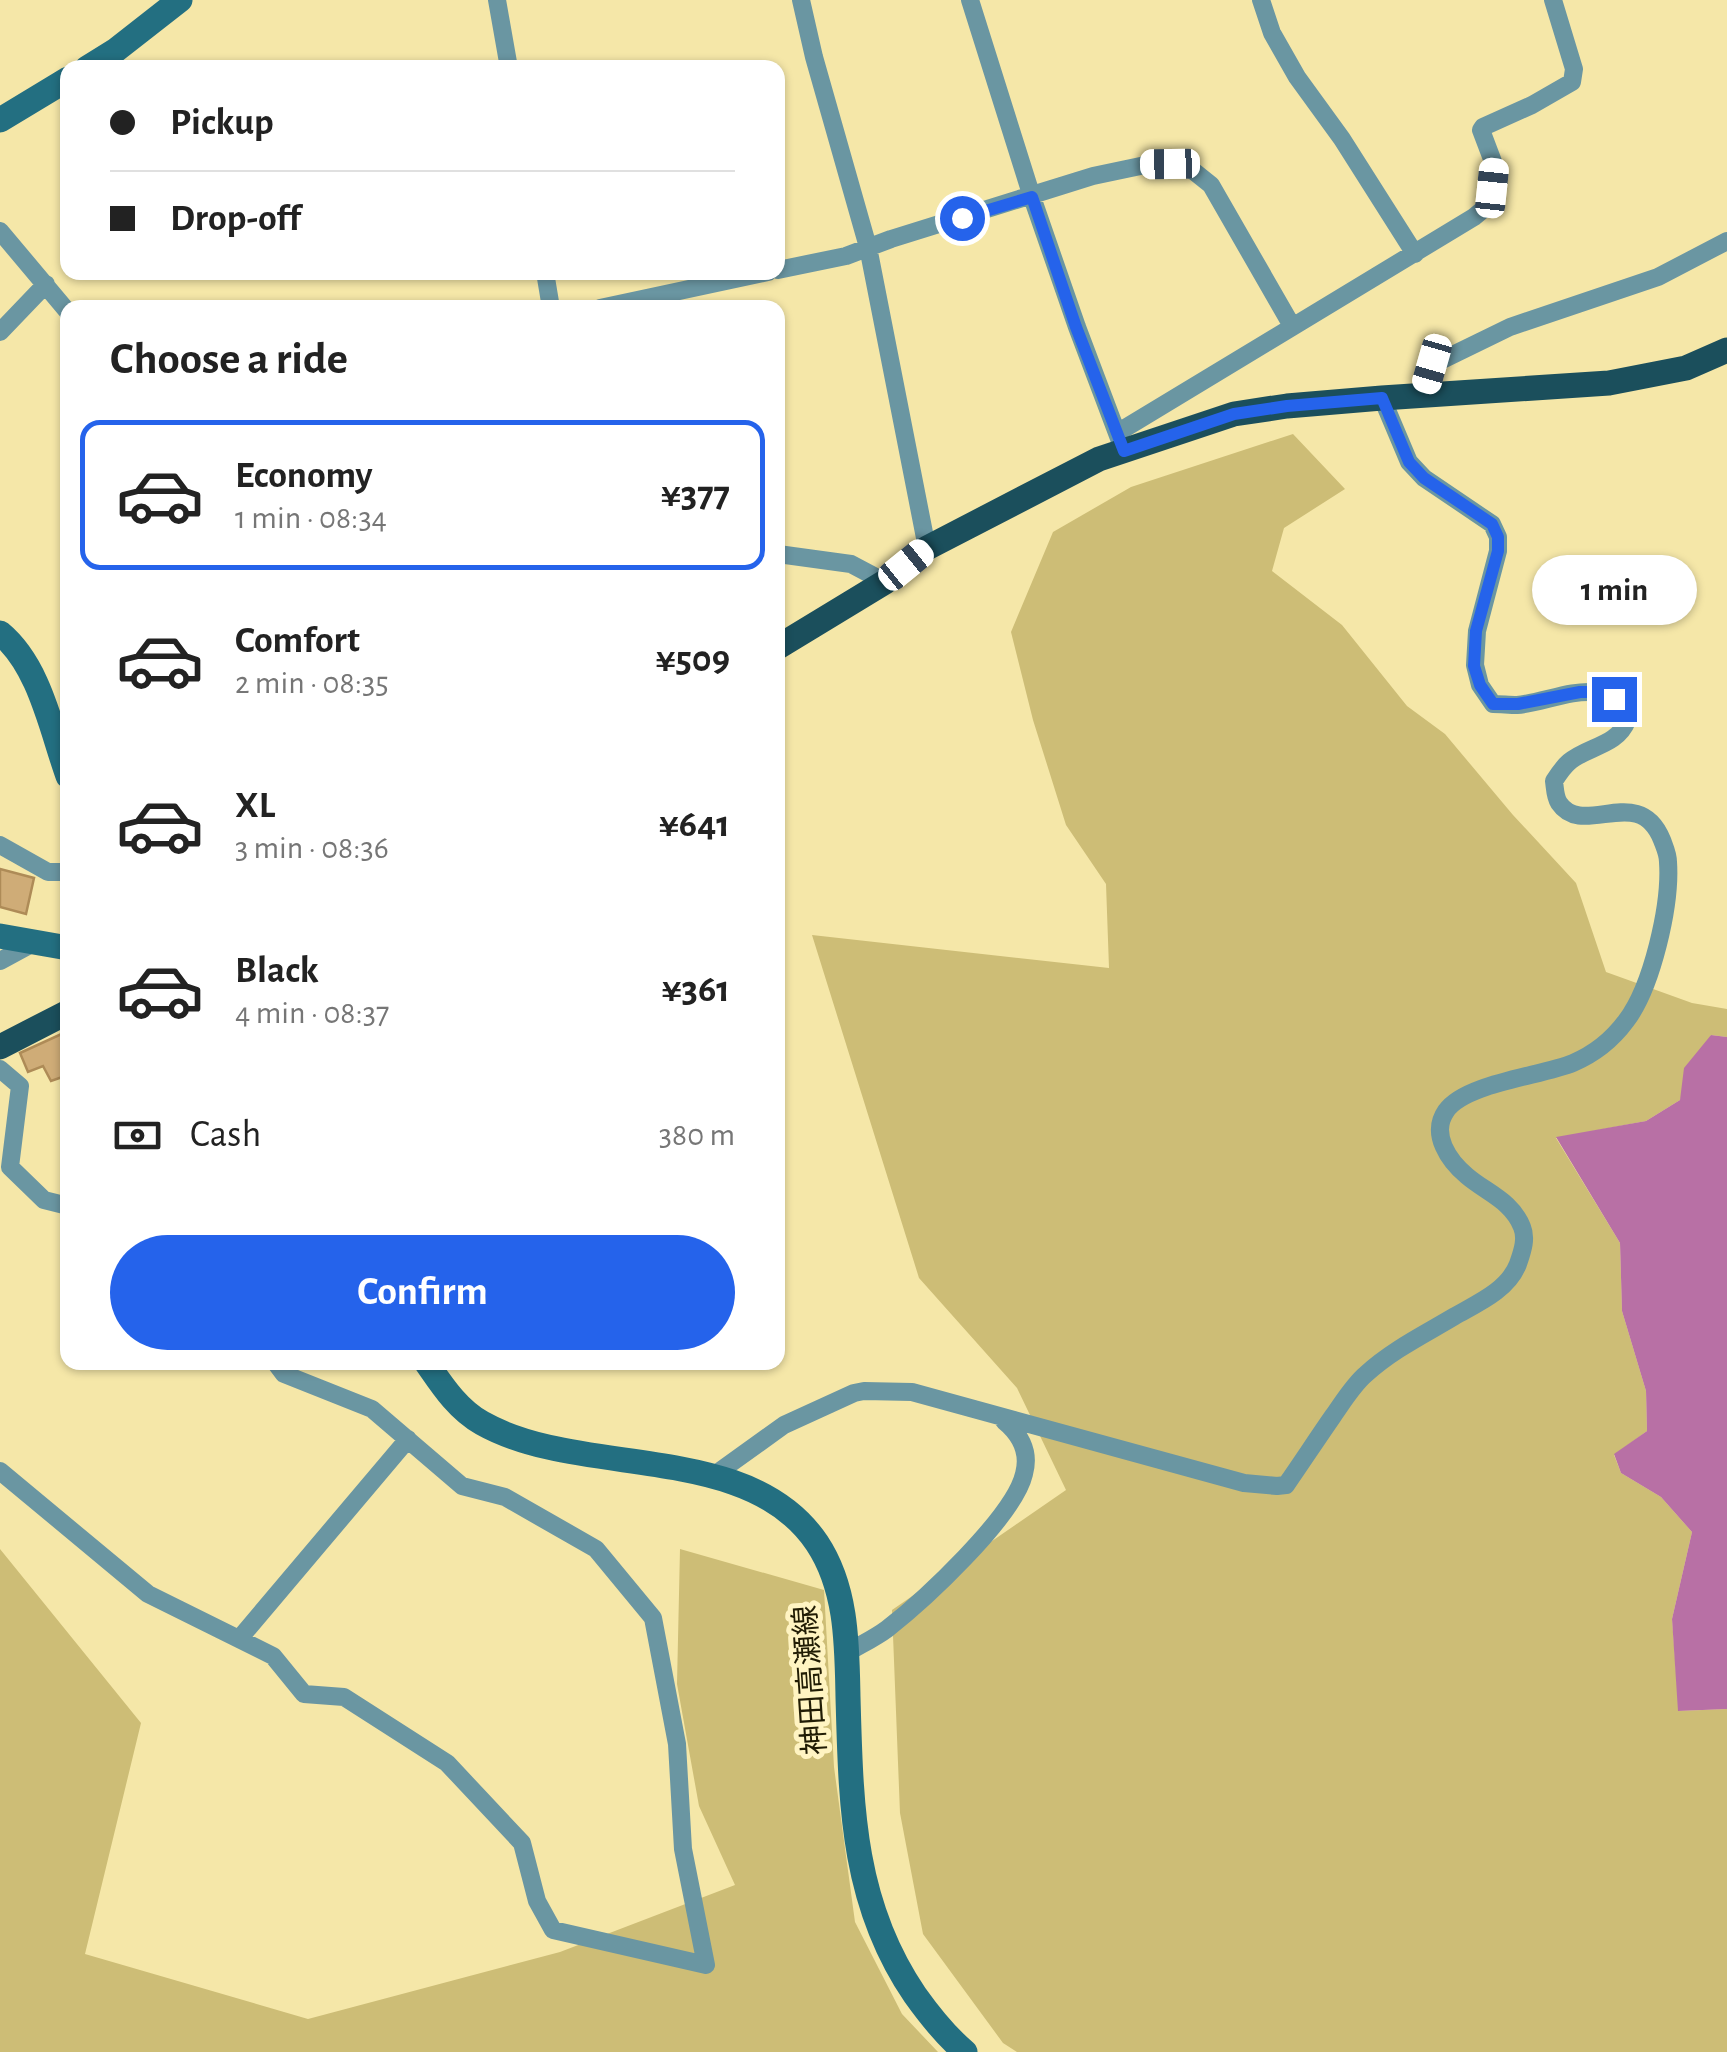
<!DOCTYPE html>
<html lang="en">
<head>
<meta charset="utf-8">
<style>
  :root { --surface:#fff; --page:#f6f6f6; --text:#222; --muted:#767676; --line:#e0e0e0; --accent:#2563eb }
  body { margin:0; font-family:"Alegreya Sans","Noto Sans JP",sans-serif; background:var(--page); color:var(--text); height:100vh; display:flex; flex-direction:column; font-size:38px; white-space:nowrap }
  * { box-sizing:border-box; margin:0 }
  p { font-size:32px; color:var(--muted) }
  .icon { flex:none; width:55px; height:55px; fill:none; stroke:currentColor; stroke-width:2; stroke-linecap:round; stroke-linejoin:round }
  .map { position:relative; flex:1; overflow:hidden }
  .side { position:absolute; left:60px; top:300px; width:725px; height:1070px; display:flex; flex-direction:column; background:var(--surface); border-radius:20px; box-shadow:0 2px 8px #0004 }
  .side>* { flex:none }
  .top-card { position:absolute; left:60px; top:60px; width:725px; height:220px; border-radius:20px; box-shadow:0 2px 8px #0004; display:grid; align-content:center; height:220px; padding:0 50px; background:var(--surface) }
  .end { position:absolute; width:45px; height:45px; margin:-22px; border:12px solid #2563eb; background:#fff; box-shadow:0 0 0 5px #fff }
  .from { border-radius:50% }
  .bubble { position:absolute; height:70px; border-radius:35px; background:var(--surface); box-shadow:0 2px 8px #0004; font-size:32px; font-weight:600; line-height:70px; text-align:center }
  .car { position:absolute; width:30px; height:60px; margin:-30px -15px; border-radius:12px; box-shadow:0 0 8px 2px #0007; background:linear-gradient(#fff 24%,#345 0 40%,#fff 0 76%,#345 0 86%,#fff 0) }
  .top-card b { display:flex; align-items:center; gap:35px; height:95px; font-size:38px }
  .top-card b+b { border-top:2px solid var(--line) }
  .top-card i { width:25px; height:25px; background:var(--text) }
  ul { padding:0; list-style:none }
  li { display:flex; align-items:center; gap:30px; height:150px; margin:0 20px 15px; padding:0 30px; border:5px solid transparent; border-radius:20px }
  li div { flex:1 }
  li b { display:block; font-size:38px }
  li em { font-style:normal; font-weight:600 }
  li.on { border-color:var(--accent) }
  li>.icon { width:90px; height:90px; stroke-width:1.5 }
  h2 { padding:0 50px; font-size:45px; line-height:120px }
  .pay { display:flex; align-items:center; gap:25px; height:110px; padding:0 50px; font-size:38px }
  .pay p { margin-inline-start:auto }
  .action { display:flex; gap:20px; margin-top:auto; padding:20px 50px }
  .action a { flex:1; height:115px; border-radius:60px; background:var(--accent); color:#fff; font-size:40px; font-weight:600; line-height:115px; text-align:center }
  .map>svg:first-child { display:block }
  .green { fill:#cdbd76 }
  .water { fill:#b870a5 }
  .building { fill:#cfac77; stroke:#ae8b57; stroke-width:2.5 }
  .lines { fill:none; stroke-linecap:round; stroke-linejoin:round }
  .street { stroke:#6a96a2; stroke-width:18 }
  .secondary { stroke:#236f81; stroke-width:25 }
  .primary { stroke:#1b4f5c; stroke-width:25 }
  .route { stroke:#2563eb; stroke-width:12 }
  .labels { text-anchor:middle; dominant-baseline:central; stroke-width:10; stroke-linejoin:round; paint-order:stroke }
  .street-label { font-size:30px; fill:#211c04; stroke:#fff4c2 }
</style>
</head>
<body>
<div class="map">
<svg width="1727" height="2052" viewBox="0 0 1727 2052">
  <rect width="100%" height="100%" fill="#f5e7a8"/>
  <path class="green" d="M1293,434l52,55 -61,39 -12,43 70,54 65,81 38,28 68,81 63,68 30,89 86,31 35,6v28l-16,-2 -31,65 -34,21 -90,17 64,105 2,68 24,80 1,40 -33,24 7,18 40,24 31,35 -20,87 7,92 48,-2v343h-710l-14,-9 -80,-109 -23,-121 -8,-203 174,-120 -49,-102 -98,-110 -107,-343 297,33 -3,-84 -40,-59 -33,-105 -22,-88 42,-100 78,-45z
    M0,1549l141,174 -56,231 223,65 252,-67 175,-67 -36,-79 -22,-122 3,-135 144,41 10,177 21,155 47,92 36,38h-938z"/>
  <path class="water" d="M1711,1035l16,2v672l-49,2 -6,-92 20,-87 -31,-35 -40,-24 -7,-19 33,-23 -1,-40 -24,-80 -2,-68 -64,-106 90,-16 34,-21 4,-32z"/>
  <path class="building" d="M0,869l34,9 -8,36 -26,-7z
    M68,1031v44l-17,6 -8,-15 -15,6 -8,-19z"/>
  <g class="lines">
    <path class="street" d="M497,0l12,68
      M801,0l13,57 54,190 59,301
      M970,0l62,197 45,130 43,114
      M1261,0l11,33 25,44 45,62 73,115
      M0,231l68,81
      M778,270l68,-14 45,-17 202,-63 57,-12h20l21,5 20,16 81,141
      M545,272l6,36
      M600,308l168,-36
      M0,332l46,-48
      M1424,395l8,-30 78,-38 148,-50 69,-36
      M1117,433l357,-216 12,-10 6,-19 3,-21 -14,-37 2,-3 49,-22 40,-23 2,-13 -21,-69
      M778,554l73,10 34,18
      M0,845l48,27h20
      M0,961l35,-19
      M0,1069l20,17 -10,81 34,33 24,6
      M0,1471l148,123 125,62 31,38 40,3 103,66 75,80 15,58 16,29 153,35 -23,-116 -6,-105 -24,-126 -57,-69 -91,-52 -43,-11 -90,-77 -88,-35 -9,-12
      M713,1476l71,-51 70,-32 10,-2 48,1 332,91 33,3 9,-1c16,-23 31,-46 47,-69 10,-14 20,-31 33,-42 26,-24 59,-40 89,-58 23,-13 53,-26 63,-52 4,-12 9,-25 4,-37 -10,-26 -35,-34 -55,-51 -18,-15 -37,-42 -21,-65 19,-28 96,-35 127,-48 21,-9 39,-23 53,-42 26,-34 45,-116 42,-159 0,-8 -3,-14 -6,-22 -23,-58 -79,-1 -103,-37 -4,-6 -4,-15 -5,-22 4,-6 9,-14 15,-19 19,-16 48,-16 58,-41 -17,-52 -72,-19 -110,-16 -8,0 -16,-1 -24,-1l-13,-19 -5,-20 2,-34 21,-80v-14l-6,-13 -68,-46 -15,-16 -27,-64
      M239,1639l169,-200
      M847,1653c13,-8 28,-15 40,-24 36,-28 127,-112 137,-155 6,-22 -3,-39 -20,-53"/>
    <path class="secondary" d="M87,68l29,-18 64,-50
      M0,120l68,-41
      M0,633c40,33 51,96 68,143
      M0,936l68,12
      M426,1362c16,23 31,47 56,61 99,56 266,17 335,120 30,45 30,101 31,154 3,108 4,206 67,298 15,21 31,41 50,57"/>
    <path class="primary" d="M778,647l107,-65 42,-34 172,-89 135,-45 53,-8 95,-8 227,-15 77,-15 41,-18
      M0,1047l68,-35"/>
  </g>
  <g class="lines">
    <path class="route" d="M962,218l70,-21 44,130 48,124 110,-37 53,-8 95,-8 27,64 15,16 68,46 6,13v14l-22,80 -2,35 6,19 13,19h25l62,-12h20l14,7"/>
  </g>
  <g class="labels">
    <g class="street-label">
      <text transform="translate(811 1680) rotate(-94)">神田高瀬線</text>
    </g>
  </g>
</svg>
<i class="end from" style="left:962px;top:218px"></i>
<i class="end" style="left:1614px;top:699px"></i>
<div class="bubble" style="left:1532px;top:555px;width:165px">1 min</div>
<i class="car" style="left:1170px;top:164px;rotate:269deg"></i>
<i class="car" style="left:1492px;top:188px;rotate:6deg"></i>
<i class="car" style="left:1432px;top:364px;rotate:196deg"></i>
<i class="car" style="left:906px;top:565px;rotate:51deg"></i>
<div class="top-card">
<b><i class="from"></i>Pickup</b>
<b><i></i>Drop-off</b>
</div>
<section class="side">
<h2>Choose a ride</h2>
<ul>
<li class="on"><svg class="icon" aria-label="car" viewBox="0 0 24 24"><path d="M5 17H2v-5l4-1 3-4h7l3 4 3 1v5h-3M9 17h6M6 11h13"/><circle cx="7" cy="17" r="2"/><circle cx="17" cy="17" r="2"/></svg><div><b>Economy</b><p>1 min · 08:34</p></div><em>¥377</em></li>
<li><svg class="icon" aria-label="car" viewBox="0 0 24 24"><path d="M5 17H2v-5l4-1 3-4h7l3 4 3 1v5h-3M9 17h6M6 11h13"/><circle cx="7" cy="17" r="2"/><circle cx="17" cy="17" r="2"/></svg><div><b>Comfort</b><p>2 min · 08:35</p></div><em>¥509</em></li>
<li><svg class="icon" aria-label="car" viewBox="0 0 24 24"><path d="M5 17H2v-5l4-1 3-4h7l3 4 3 1v5h-3M9 17h6M6 11h13"/><circle cx="7" cy="17" r="2"/><circle cx="17" cy="17" r="2"/></svg><div><b>XL</b><p>3 min · 08:36</p></div><em>¥641</em></li>
<li><svg class="icon" aria-label="car" viewBox="0 0 24 24"><path d="M5 17H2v-5l4-1 3-4h7l3 4 3 1v5h-3M9 17h6M6 11h13"/><circle cx="7" cy="17" r="2"/><circle cx="17" cy="17" r="2"/></svg><div><b>Black</b><p>4 min · 08:37</p></div><em>¥361</em></li>
</ul>
<div class="pay"><svg class="icon" aria-label="cash" viewBox="0 0 24 24"><path d="M3 7h18v10H3z"/><circle cx="12" cy="12" r="2"/></svg>Cash<p>380 m</p></div>
<div class="action"><a>Confirm</a></div>
</section>
</div>
</body>
</html>
